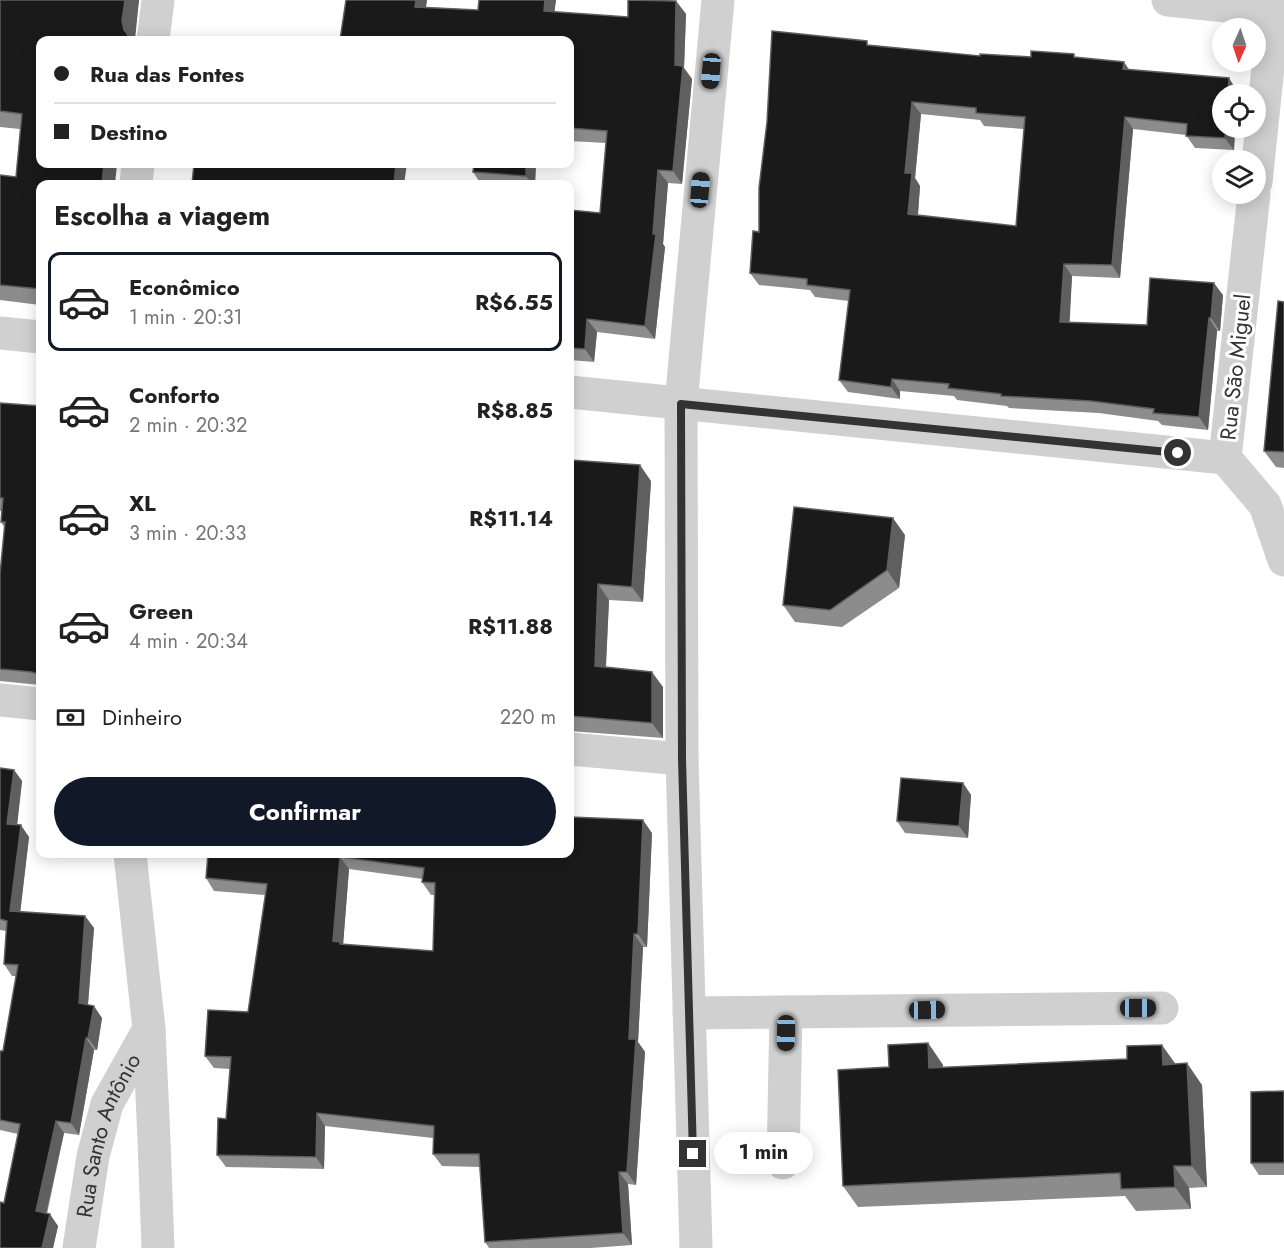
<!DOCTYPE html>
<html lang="pt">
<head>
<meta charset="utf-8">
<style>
  :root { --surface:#fff; --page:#f2f2f2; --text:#222; --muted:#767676; --line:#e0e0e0; --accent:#111827 }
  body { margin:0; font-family:Jost,sans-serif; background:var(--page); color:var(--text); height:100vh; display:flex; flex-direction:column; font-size:22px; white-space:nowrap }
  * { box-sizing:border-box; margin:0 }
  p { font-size:20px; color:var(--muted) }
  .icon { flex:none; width:33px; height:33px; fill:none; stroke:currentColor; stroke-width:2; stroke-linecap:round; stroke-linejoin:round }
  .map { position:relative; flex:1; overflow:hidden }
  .side { position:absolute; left:36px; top:180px; width:538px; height:678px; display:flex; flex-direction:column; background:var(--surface); border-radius:12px; box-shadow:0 3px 15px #0003 }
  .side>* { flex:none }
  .banner { position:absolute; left:36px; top:36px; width:538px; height:132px; border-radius:12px; box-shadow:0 3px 15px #0003; display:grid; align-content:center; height:132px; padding:0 18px; background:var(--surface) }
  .needle { width:39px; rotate:183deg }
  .fabs { position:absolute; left:1212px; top:18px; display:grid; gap:12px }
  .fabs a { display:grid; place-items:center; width:54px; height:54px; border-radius:50%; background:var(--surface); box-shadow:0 3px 15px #0003; font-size:30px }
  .end { position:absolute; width:27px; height:27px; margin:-14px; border:8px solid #333; background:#fff; box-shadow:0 0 0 3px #fff }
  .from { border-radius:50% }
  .bubble { position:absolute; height:42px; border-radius:21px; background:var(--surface); box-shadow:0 3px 15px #0003; font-size:20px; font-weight:700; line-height:42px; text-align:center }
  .car { position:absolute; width:18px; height:36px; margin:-18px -9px; border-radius:8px; box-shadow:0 0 4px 2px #0007; background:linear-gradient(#222 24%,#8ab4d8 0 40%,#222 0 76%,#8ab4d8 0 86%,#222 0) }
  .banner b { display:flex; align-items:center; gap:21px; height:57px; font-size:22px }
  .banner b+b { border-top:2px solid var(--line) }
  .banner i { width:15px; height:15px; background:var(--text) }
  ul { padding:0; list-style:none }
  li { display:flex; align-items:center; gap:18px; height:99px; margin:0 12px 9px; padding:0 6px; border:3px solid transparent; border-radius:12px }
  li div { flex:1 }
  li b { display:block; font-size:22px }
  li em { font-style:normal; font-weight:700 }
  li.current { border-color:var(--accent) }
  li>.icon { width:54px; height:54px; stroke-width:1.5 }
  h2 { padding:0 18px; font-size:27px; line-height:72px }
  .pay { display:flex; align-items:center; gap:15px; height:66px; padding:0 18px; font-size:22px }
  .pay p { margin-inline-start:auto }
  .button { display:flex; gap:12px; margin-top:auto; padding:12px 18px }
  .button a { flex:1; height:69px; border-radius:36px; background:var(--accent); color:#fff; font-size:24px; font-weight:700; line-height:69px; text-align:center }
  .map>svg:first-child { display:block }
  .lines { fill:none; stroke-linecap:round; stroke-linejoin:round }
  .minor { stroke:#d0d0d0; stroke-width:33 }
  .wall { fill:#8c8c8c; fill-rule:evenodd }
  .shaded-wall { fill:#5f5f5f }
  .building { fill:#1a1a1a; stroke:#5f5f5f; stroke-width:1.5; fill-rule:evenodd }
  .route { stroke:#333; stroke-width:8 }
  .labels { text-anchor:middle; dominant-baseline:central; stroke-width:6; stroke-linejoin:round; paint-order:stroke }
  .street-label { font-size:22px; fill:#333; stroke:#fff }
</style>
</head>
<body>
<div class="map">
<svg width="1284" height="1248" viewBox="0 0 1284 1248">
  <rect width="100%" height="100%" fill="#fff"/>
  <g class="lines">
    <g class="minor">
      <path d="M1168,0l106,11"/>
      <path d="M153,40l5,-40"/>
      <path d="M1256,182l19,-182"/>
      <path d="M136,184l2,-20"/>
      <path d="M1254,194l-29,264 40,47 19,55"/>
      <path d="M0,333l40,4"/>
      <path d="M570,392l655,66"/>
      <path d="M0,700l40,4"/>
      <path d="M570,749l112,10"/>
      <path d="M689,1013l473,-5"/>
      <path d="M149,1029l5,111 4,108"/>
      <path d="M783,1163l3,-151"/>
      <path id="s1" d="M79,1248l14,-92 14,-52 42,-75 -19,-175"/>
      <path d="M696,1248l-14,-489 -1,-355 37,-404"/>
    </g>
  </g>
  <path class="wall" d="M0,0h139l-5,38 -94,2 75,144h-75v121l-40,-5v-125l16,2 4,-48 -20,-2z
    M346,0h81l-1,7 52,3 1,-10h77l-2,12 74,5 48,-16 10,13 -2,54 8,11 -10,105 -14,-1 -5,61 2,3 -10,92 -58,-7 -3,30 -24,-2v-150l30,3 6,-70 -36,-2v-101z
    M870,45l110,11 51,1h45l53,13 108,21v3h-15v34h13l-1,22 -39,-2 -9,-13 -53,-6 -13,149 -48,-2 -3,47 78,2 76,-30 -3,36h-3l-9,99 -46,-5 -4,-4 -59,-8 -90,-5 -2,-2 -50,-6 -3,-4 -54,-5v8l-52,-7 -9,-12 10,-79 -34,-4 -5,-7 -51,-5 -9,-12 9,-41zM921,114l59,6 4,6 40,3 -8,97 -98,-11 2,-29 -5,-8z
    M474,164h62l-1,20h-54l-8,-12z
    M1284,302v166l-8,-1 -12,-16z
    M0,403l40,3v279l-40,-4v-107l5,-46 -4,-6v-11h-1z
    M570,460l81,21 -8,121 -34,-2 -3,68 57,19v51l-93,-7z
    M905,535l-6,53 -57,39 -47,-5 -12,-17z
    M0,768l14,2 8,11 -5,43 12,13 -9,75 65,4 9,12 -6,77 14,13 -5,32h-3l-15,85 -15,-2 -17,81 11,12 -5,22h-53l4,-45 14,-69 -18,-4v-79h3l13,-75h-4l-8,-12 2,-33 -6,-1z
    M963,783l8,12 -3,43 -63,-5 -8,-12z
    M652,833l-5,114h-4l-5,95 7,10 -9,133 -8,-1 4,61 -41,3h-102l-4,-6 -5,-75 -38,-1 -9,-12v-16l-108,-12 -1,43 -98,-2 -9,-12 9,-36 4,-50 -16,-1 -9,-12 43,-44 17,-117 -51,-4 -8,-13 2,-24zM349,869l74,10 -1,3 9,13h4l-2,56 -90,-7z
    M928,1043l15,22v2l233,-3 26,21 5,102 -18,1 2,21 -55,2 -11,-15 -267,11 -15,-21 46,-119z
    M1284,1091v84h-25l-8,-12z"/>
  <path class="shaded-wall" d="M125,0h14l-4,40h-8l-3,-10 -2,-9z
    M416,0h11l-3,20 -9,-13z
    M545,0h11l-3,24 -9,-13z
    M676,1l10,13 -2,54 8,11 -10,105 -9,-13z
    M1124,62l8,12 -9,-5z
    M1229,78l8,13v3h-9z
    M912,102l9,12 -6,64 5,8 -3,40 -9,-12 -3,-41z
    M1125,117l8,12 -13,149 -8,-13z
    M1226,128h9l-1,22 -9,-12z
    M104,164h13l-2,20h-12l-1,-1z
    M396,164h11l-3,20h-10z
    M526,164h10l-1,20h-3l-6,-8z
    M658,170l10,13 -5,61 2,3 -10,92 -10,-13z
    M1064,264l8,12 -3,59 -9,-13z
    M1214,283l9,12 -3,36 -9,-13z
    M1209,318l8,13 -9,99 -9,-13z
    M587,319l10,13 -3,30 -9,-13z
    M892,379l8,12v8l-9,-12z
    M640,465l11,16 -8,121 -11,-15z
    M893,518l12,17 -6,53 -12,-18z
    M598,584l11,16 -4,82 -10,-16z
    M652,672l11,15v51l-11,-15z
    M14,770l8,11 -6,54 -9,-11z
    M963,783l8,12 -3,43 -9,-12z
    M643,820l9,13 -5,114 -9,-13z
    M21,825l8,12 -10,86 -9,-12z
    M340,857l9,12 -6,77 -10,-5z
    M85,916l9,12 -7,87 -8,-12z
    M634,934l9,13 -5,95 7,10 -9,133 -9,-13 2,-133z
    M94,1006l8,12 -5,32 -9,-12z
    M86,1038l8,12 -15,85 -8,-12z
    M928,1043l15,22 1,24 -15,-21z
    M1162,1045l15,21 -14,-1z
    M1187,1063l15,22 5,102 -15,-21z
    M317,1113l8,13 -1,43 -8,-12z
    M56,1121l8,12 -20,90 -8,-12z
    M1174,1166l15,22 2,21 -16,-22z
    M619,1172l9,12 4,61 -9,-12z
    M50,1214l8,12 -5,22h-11z"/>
  <path class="building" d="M0,0h125l-3,21 2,9 4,5 -1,5h-87v124h64l-2,19h-3v1h-59v105l-40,-4v-110l16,2 6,-63 -22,-3z
    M346,0h70l-1,7 63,3 1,-10h66l-1,11 84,6v-17l48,1 -1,64 8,1 -10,105 -15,-1 -5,64h3l-11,92 -58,-7 -2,30 -15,-1v-138l30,3 7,-82 -37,-3v-88h-230z
    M772,31l95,10v4l113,11v-2l51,3v-6l43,3v3l50,5 -1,7 106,9 -1,16h-6v34h4l-1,10 -39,-2 1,-12 -62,-7 -13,148 -48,-1 -4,58 87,3 3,-47 64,5 -3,35h-2l-10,99 -46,-4 1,-4 -63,-8 -90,-5v-2l-53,-6 1,-4 -57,-5 -1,8 -52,-7 11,-90 -43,-5v-6l-57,-6 3,-42 6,1v-44l8,-66zM912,102l64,6v5l49,4 -9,109 -108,-12 4,-41h-7z
    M194,164h202l-2,20h-202z
    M474,164h52v12l-53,-4z
    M1278,301l6,1v150l-20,-1z
    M0,403l40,3v269l-8,-3 -32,-3v-95l5,-52h-4l2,-24h-3z
    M570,460l70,5 -8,122 -34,-3 -3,82 57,6v51l-82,-7z
    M794,507l99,11 -6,52 -57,40 -47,-5z
    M0,768l14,2 -7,54 14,1 -11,86 75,5 -6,87 15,3 -6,32h-2l-15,85 -15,-2 -20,90 14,3 -8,34h-42v-46l4,1 16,-79 -20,-4v-69h3l15,-86 -14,-1 3,-43 -7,-2z
    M901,778l62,5 -4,43 -62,-5z
    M570,817l73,3 -5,114h-4l-5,105h7l-9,133h-8l4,61 -138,9 -6,-88h-46l1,-28 -117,-13 -1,44 -99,-2 1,-37 8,1 5,-62 -26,-1 3,-46 40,2 19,-128 -61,-6 2,-24h362zM340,857l84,11 -2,14 13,1 -2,68 -93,-7v-2l-7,-1z
    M928,1043l1,25 198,-9v-13l35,-1 1,20 24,-2 5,103h-18l1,21 -54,2 -1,-16 -277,13 -5,-116 51,-3 -1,-22z
    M1284,1091v72h-33v-71z"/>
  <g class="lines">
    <path class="route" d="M693,1154l-11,-395 -1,-355 497,49"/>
  </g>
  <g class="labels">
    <g class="street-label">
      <text transform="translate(1235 367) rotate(-84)">Rua São Miguel</text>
      <text stroke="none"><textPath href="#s1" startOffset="117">Rua Santo Antônio</textPath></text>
    </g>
  </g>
</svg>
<div class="fabs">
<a><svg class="needle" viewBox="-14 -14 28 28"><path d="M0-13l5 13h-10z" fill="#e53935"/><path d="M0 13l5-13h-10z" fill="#767676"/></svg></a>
<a><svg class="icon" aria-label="locate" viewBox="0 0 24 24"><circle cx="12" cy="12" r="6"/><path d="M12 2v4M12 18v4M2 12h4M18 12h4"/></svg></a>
<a><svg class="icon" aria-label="layers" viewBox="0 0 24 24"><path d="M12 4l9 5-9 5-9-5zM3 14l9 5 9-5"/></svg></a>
</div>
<i class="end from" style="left:1178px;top:453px"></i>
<i class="end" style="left:693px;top:1154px"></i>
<div class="bubble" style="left:714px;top:1132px;width:99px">1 min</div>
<i class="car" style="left:711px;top:71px;rotate:185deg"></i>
<i class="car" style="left:700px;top:190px;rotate:5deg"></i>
<i class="car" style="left:1138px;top:1008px;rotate:90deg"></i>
<i class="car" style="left:927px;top:1010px;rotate:89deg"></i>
<i class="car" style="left:786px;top:1033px;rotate:181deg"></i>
<div class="banner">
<b><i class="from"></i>Rua das Fontes</b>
<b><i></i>Destino</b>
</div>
<section class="side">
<h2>Escolha a viagem</h2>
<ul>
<li class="current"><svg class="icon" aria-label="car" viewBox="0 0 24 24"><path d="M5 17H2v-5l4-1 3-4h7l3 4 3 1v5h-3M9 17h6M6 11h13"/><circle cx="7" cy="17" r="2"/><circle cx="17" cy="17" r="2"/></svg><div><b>Econômico</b><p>1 min · 20:31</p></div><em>R$6.55</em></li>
<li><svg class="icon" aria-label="car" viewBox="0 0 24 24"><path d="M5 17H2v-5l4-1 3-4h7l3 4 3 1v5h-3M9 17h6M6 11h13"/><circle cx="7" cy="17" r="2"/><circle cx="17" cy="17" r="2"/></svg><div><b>Conforto</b><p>2 min · 20:32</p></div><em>R$8.85</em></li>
<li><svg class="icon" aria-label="car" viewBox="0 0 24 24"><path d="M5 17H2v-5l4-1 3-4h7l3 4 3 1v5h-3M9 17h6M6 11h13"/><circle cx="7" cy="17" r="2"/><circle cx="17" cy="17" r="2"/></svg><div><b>XL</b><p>3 min · 20:33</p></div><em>R$11.14</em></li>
<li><svg class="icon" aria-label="car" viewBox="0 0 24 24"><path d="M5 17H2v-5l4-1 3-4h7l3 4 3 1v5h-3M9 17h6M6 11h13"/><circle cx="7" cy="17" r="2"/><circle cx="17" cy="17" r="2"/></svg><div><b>Green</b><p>4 min · 20:34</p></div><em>R$11.88</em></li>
</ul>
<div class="pay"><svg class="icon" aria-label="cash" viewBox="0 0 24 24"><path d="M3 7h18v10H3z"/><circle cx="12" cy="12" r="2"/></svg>Dinheiro<p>220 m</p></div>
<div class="button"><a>Confirmar</a></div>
</section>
</div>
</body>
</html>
